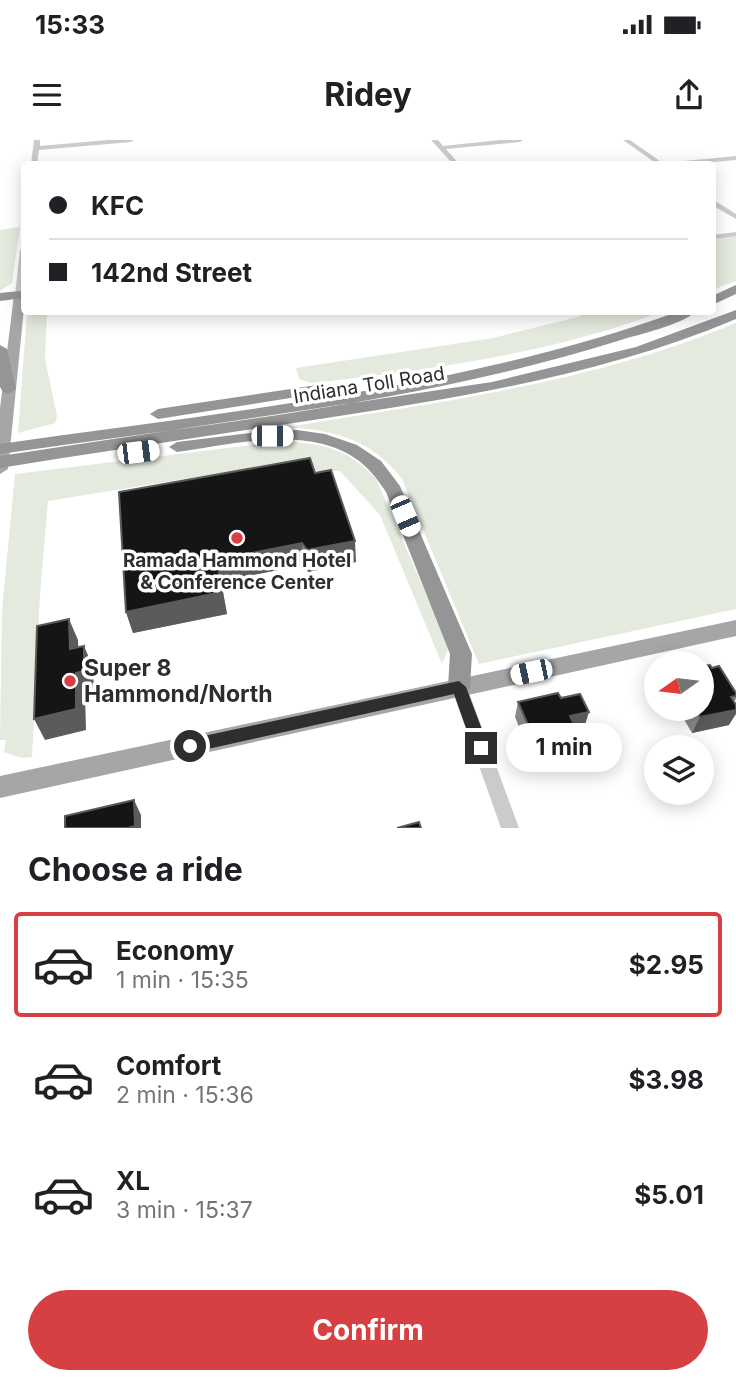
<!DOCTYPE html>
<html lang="en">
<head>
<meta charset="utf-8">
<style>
  :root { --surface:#fff; --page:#f6f6f6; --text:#202124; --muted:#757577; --line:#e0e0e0; --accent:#d64042 }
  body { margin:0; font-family:Inter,sans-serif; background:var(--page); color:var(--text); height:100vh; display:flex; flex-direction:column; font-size:26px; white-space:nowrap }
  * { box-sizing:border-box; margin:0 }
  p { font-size:23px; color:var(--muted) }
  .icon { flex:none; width:38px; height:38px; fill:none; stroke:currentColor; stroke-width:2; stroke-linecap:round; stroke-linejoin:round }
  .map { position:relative; height:688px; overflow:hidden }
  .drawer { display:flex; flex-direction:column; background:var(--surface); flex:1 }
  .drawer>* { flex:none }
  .guide { position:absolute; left:21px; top:21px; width:695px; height:154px; border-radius:7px; box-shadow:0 4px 18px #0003; display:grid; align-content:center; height:154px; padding:0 28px; background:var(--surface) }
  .needle { width:46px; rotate:256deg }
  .fabs { position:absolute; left:644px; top:511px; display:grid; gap:14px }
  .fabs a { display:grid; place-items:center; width:70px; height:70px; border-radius:50%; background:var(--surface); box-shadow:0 4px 18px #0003; font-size:35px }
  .end { position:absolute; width:32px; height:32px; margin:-16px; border:9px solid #2e2e2e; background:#fff; box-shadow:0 0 0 4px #fff }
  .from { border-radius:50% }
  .bubble { position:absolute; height:49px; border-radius:24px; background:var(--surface); box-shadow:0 4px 18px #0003; font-size:23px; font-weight:700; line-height:49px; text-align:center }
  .car { position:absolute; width:21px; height:42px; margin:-21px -10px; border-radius:9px; box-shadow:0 0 5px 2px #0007; background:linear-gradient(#fff 24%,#345 0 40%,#fff 0 76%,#345 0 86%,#fff 0) }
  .guide b { display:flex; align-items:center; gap:24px; height:66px; font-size:26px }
  .guide b+b { border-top:2px solid var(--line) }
  .guide i { width:18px; height:18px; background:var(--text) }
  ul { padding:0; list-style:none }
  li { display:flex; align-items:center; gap:21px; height:105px; margin:0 14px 10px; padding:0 14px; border:4px solid transparent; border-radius:7px }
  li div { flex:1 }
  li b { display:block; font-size:26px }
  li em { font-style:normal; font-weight:700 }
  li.active { border-color:var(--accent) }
  li>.icon { width:63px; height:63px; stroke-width:1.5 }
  h2 { padding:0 28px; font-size:32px; line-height:84px }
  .action { display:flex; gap:14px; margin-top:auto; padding:14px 28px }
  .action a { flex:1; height:80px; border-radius:42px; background:var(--accent); color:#fff; font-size:28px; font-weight:700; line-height:80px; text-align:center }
  .status { display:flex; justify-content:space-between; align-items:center; height:49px; padding:0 35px; background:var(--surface); direction:ltr }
  .status svg { height:19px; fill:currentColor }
  header { display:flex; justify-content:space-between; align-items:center; height:91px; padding:0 28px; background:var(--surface); font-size:32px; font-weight:700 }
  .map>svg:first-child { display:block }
  .green { fill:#e4eadd }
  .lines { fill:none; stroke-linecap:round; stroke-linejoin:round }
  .minor { fill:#cbcbcb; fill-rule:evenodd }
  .major { fill:#a6a6a6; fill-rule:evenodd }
  .highway { fill:#959595; fill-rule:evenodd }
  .wall { fill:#8a8a8a }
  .shaded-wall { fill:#5b5b5b }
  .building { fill:#151515; stroke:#5b5b5b; stroke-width:2 }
  .route { fill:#2e2e2e }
  .poi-dot { fill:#d64042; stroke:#fff; stroke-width:2.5 }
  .labels { text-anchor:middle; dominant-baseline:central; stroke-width:7; stroke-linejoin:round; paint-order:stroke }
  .street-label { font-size:19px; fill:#2e2e2e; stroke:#fff }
  .poi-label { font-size:19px; font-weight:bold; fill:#2e2e2e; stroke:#fff }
  .near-poi-label { font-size:23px; font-weight:bold; fill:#2e2e2e; stroke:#fff; text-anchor:start }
</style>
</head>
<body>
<div class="status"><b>15:33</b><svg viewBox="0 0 49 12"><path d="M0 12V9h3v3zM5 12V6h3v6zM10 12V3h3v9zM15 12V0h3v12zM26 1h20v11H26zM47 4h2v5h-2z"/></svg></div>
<header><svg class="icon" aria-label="menu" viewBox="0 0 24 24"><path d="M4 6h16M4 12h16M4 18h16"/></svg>Ridey<svg class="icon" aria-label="share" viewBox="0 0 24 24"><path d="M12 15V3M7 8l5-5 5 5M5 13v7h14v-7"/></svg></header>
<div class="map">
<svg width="736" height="688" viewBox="0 0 736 688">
  <rect width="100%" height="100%" fill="#fff"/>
  <path class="green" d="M20,87l-8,56 -12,8v-61z
    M736,94v47l-24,9v-53z
    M27,172h20l-2,47 12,57 -2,7 -37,10z
    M587,172h74c-112,42 -232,58 -350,71l-12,-4 -3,-11 197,-30 85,-21z
    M736,183v286l-257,55 -77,-185c-31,-40 -66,-48 -114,-52 152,-25 305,-44 448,-104z
    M285,301c41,4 62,7 91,38l68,156 4,15 -6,14 -62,-149 -40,-44 -100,-1 -192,31 -8,93 -8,163 -10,1 -18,-6 2,-12h-6l2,-130 13,-136z"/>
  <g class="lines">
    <path class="minor" d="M34,0h6v6l68,-6h26l-3,2 -92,8 -2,14h-6z
      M431,0h7l5,6 57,-6h23l-3,2 -74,7 13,15h-6z
      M623,0h7l34,24h-7z
      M736,16v4l-46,4h-19l3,-2z
      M712,59l24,15v5l-24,-14z
      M736,92v4l-24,3v-4z
      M24,107v48l-4,3 -5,-3 5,-45z
      M459,540l6,2 2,5 52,141h-18l-50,-141 2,-5z"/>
    <path class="major" d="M20,151l4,2v15l-16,161 -8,5v-66l14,-113z
      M736,480v16l-736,162v-22z"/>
    <path class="highway" d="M736,145v9l-24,11v-9z
      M20,151l4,1v6l-24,3v-8z
      M736,170v9c-133,56 -274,78 -416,100 -107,16 -213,32 -320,49v-12l492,-74 144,-35z
      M677,172h18c-14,13 -55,22 -74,28 -199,63 -415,84 -621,114v-10c227,-33 460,-54 677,-132z
      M0,205l7,4 9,40 -8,5 -5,-2 -3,-5z
      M317,245l8,5 -3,3 -164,26 -8,-5 8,-5z
      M297,290l28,4 32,11 24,16 19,25 72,168 -2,33 -3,7 -8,3 -8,-3 -3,-7 2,-33 -64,-162c-5,-7 -10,-15 -17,-22 -47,-49 -133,-26 -192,-18l-8,-5 8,-5 90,-11z"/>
  </g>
  <path class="wall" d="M315,333l41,89 -48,10 -4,-7 -83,16 6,33 -94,19 -7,-21z
    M712,528l24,25v6l-2,3 -5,23 -37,8 -14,-24h24z
    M561,558l23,30 -7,1 8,18 -6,15 -42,10 -22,-55 3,-15z"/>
  <path class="shaded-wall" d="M355,401l1,21 -48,10 -1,-22z
    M302,403l2,22 -83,16 6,33 -94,19 -7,-21 91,-52z
    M69,479l9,21 1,30 -9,-21z
    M84,506l9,21 1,25 -9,2 1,36 -41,10 -11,-21 42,-46z
    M736,570v4l-7,11 -37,8 8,-16z
    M589,572l-5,16 -19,4 5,-16z
    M585,607l-6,15 -42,10 5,-15z
    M134,660l7,15v13h-13z"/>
  <path class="building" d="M310,318l5,15 16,-3 24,71 -48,9 -5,-7 -85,17 5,32 -96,20 -7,-120z
    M69,479l1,30 14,-3v25l-8,2v36l-42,10 3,-93z
    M710,525l2,3 7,-2 17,27v3l-5,1 5,8v5l-36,7 -5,-8h7v-43z
    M558,553l3,5 19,-4 9,18 -19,4 15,31 -43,10 -24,-55z
    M134,660l1,26 -7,2h-63v-12z
    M419,682l2,6h-24z"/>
  <path class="route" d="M459,541l7,6 23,61 -3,5 -5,2 -6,-2 -2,-5 -19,-54 -264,59 -6,-2 -2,-5 2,-5 6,-2z"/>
  <g class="poi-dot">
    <circle cx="237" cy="398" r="7"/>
    <circle cx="70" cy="541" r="7"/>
  </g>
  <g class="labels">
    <g class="street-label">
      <text transform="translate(369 245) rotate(-9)">Indiana Toll Road</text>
    </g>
    <g class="poi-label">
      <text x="237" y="420">Ramada Hammond Hotel<tspan x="237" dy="22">&amp; Conference Center</tspan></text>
    </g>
    <g class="near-poi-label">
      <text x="84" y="528">Super 8<tspan x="84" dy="26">Hammond/North</tspan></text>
    </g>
  </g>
</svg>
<div class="fabs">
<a><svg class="needle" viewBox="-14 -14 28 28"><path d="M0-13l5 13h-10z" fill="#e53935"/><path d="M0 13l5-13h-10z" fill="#757577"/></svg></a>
<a><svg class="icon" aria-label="layers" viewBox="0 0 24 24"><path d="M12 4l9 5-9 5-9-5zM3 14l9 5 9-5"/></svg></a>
</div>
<i class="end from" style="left:190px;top:606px"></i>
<i class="end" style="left:481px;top:608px"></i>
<div class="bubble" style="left:506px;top:583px;width:116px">1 min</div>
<i class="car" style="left:272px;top:296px;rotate:90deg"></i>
<i class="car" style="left:138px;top:312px;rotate:83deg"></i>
<i class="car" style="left:405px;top:376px;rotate:157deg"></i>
<i class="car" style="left:531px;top:532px;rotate:258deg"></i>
<div class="guide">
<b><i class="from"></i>KFC</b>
<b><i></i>142nd Street</b>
</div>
</div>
<section class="drawer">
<h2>Choose a ride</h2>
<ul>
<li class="active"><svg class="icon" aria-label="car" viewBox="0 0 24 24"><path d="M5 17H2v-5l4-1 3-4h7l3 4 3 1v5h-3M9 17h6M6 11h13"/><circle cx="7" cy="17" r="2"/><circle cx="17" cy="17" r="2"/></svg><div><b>Economy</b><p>1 min · 15:35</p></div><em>$2.95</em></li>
<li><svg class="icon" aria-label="car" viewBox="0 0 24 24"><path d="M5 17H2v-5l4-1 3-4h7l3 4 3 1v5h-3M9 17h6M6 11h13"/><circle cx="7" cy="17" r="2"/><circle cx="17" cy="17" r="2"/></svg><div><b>Comfort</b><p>2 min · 15:36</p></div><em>$3.98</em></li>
<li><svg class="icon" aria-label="car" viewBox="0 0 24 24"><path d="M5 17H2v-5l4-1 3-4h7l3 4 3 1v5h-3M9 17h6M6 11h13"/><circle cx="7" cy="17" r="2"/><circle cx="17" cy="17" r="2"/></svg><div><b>XL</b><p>3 min · 15:37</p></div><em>$5.01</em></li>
</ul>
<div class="action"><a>Confirm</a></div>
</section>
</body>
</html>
